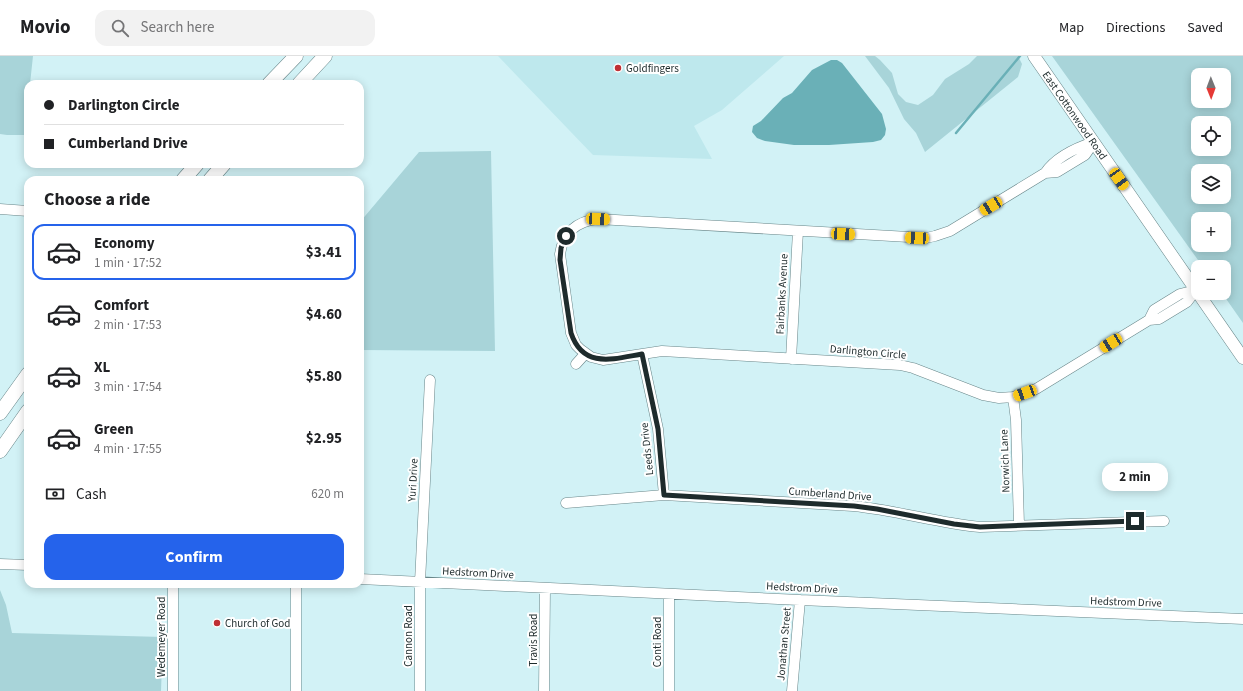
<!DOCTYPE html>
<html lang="en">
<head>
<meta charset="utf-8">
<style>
  :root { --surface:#fff; --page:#f2f2f2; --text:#202124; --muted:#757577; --line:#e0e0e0; --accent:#2563eb }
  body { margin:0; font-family:"Source Sans 3",sans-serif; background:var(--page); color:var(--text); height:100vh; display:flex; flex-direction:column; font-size:15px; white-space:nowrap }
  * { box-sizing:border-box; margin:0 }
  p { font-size:13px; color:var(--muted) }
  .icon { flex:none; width:22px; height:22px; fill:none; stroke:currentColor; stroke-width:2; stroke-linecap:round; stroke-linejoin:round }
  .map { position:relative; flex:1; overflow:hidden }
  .side { position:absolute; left:24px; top:120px; width:340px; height:412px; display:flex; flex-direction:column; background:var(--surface); border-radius:12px; box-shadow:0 2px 10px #0003 }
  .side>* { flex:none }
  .top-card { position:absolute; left:24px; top:24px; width:340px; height:88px; border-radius:12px; box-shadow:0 2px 10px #0003; display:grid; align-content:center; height:88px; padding:0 20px; background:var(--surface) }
  .needle { width:26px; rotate:179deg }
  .fabs { position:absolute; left:1191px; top:12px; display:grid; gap:8px }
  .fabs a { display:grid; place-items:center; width:40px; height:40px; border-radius:8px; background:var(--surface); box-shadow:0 2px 10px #0003; font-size:20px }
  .end { position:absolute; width:18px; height:18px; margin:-9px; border:5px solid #1e2b2c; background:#fff; box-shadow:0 0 0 2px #fff }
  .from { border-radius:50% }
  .bubble { position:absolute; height:28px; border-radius:12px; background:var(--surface); box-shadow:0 2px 10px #0003; font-size:13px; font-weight:700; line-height:28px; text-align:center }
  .car { position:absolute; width:12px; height:24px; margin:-12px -6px; border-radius:5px; box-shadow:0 0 3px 1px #0007; background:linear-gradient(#f5c518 24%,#345 0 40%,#f5c518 0 76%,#345 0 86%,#f5c518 0) }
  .top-card b { display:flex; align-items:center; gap:14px; height:38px; font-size:15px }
  .top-card b+b { border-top:1px solid var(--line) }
  .top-card i { width:10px; height:10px; background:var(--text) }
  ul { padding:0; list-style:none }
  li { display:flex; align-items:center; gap:12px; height:56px; margin:0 8px 6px; padding:0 12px; border:2px solid transparent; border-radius:12px }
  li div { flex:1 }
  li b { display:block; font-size:15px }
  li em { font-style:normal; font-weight:700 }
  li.on { border-color:var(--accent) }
  li>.icon { width:36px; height:36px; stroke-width:1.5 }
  h2 { padding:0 20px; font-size:18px; line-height:48px }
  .pay { display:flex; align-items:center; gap:10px; height:44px; padding:0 20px; font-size:15px }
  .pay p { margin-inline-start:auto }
  .cta { display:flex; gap:8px; margin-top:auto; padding:8px 20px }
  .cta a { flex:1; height:46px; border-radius:12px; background:var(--accent); color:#fff; font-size:16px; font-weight:700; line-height:46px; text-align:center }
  header { display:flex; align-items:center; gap:24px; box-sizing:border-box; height:56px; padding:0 20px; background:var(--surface); border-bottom:1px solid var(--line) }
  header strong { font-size:19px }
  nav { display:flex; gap:22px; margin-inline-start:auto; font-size:14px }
  .search { width:280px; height:36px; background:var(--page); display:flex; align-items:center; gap:10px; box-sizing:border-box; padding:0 14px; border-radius:12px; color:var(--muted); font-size:15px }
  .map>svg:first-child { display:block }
  .built { fill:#bee8ed }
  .green { fill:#a8d4d9; fill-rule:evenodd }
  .water { fill:#6ab0b7 }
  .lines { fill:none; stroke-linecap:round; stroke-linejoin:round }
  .stream { stroke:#6ab0b7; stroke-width:2.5 }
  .minor-casing { stroke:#688689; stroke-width:11 }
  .major-casing { stroke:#688689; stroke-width:13 }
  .highway-casing { stroke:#688689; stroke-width:15 }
  .minor { stroke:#fff; stroke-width:10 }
  .major { stroke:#fff; stroke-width:12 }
  .highway { stroke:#fff; stroke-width:14 }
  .route { stroke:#1e2b2c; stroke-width:5 }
  .poi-dot { fill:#bf3034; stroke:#fff; stroke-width:1.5 }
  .labels { text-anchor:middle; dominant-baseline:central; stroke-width:4; stroke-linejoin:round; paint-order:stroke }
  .poi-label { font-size:11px; fill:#1e2b2c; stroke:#fff; text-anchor:start }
  .street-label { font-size:11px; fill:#1e2b2c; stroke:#fff }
</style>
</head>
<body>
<header>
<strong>Movio</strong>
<div class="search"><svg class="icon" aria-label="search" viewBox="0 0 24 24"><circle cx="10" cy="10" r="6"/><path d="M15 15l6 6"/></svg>Search here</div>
<nav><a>Map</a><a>Directions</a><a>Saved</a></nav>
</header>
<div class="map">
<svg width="1243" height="635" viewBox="0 0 1243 635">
  <rect width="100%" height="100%" fill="#d2f2f6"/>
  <path class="built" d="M498,0h286l-62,54 -28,16 18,33 -119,-4z"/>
  <path class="green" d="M0,0h33l-3,28h-2v51h-21l-7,-1z
    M865,0h10l5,4 12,13 6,21 8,8 12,3 15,-10 12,-16 24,-15 8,-8h41l4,8 -4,13 -93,75 -9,-19 -12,-14 -15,-31z
    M1052,0h191v267l-21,-30h2v-26h-21zM1198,19h26v26h-26zM1198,67h26v26h-26zM1198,115h26v26h-26zM1198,163h26v26h-26z
    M491,95l4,200 -135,-1v-128l59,-70z
    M0,534l6,15 6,28 151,4 -2,54h-161z"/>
  <path class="water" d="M831,4h6l5,3 40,51 4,15 -1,6 -4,5 -8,2 -44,3h-35l-29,-4 -8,-3 -5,-6 1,-6 8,-5 22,-23 9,-5 20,-23z"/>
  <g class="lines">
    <path class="stream" d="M956,77l64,-77"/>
    <defs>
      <path id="minor" d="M1094,86c-19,6 -38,15 -49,31l-95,58 -15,5 -9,2 -328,-19c-21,2 -35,14 -38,35l11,79 5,12 4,4 11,8 12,3 59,-9 238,14 13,3 70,27 16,3 14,-1 23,-8 113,-69 10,-1 28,-17 9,-12
        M1045,117l12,-1 28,-17 9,-13
        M0,153l28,2
        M1149,264l5,-10 26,-16 16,-4
        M642,298l16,75 6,66
        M791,303l7,-128
        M576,308l9,-10
        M1013,341l3,23 3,105
        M566,447l98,-8 189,11c43,4 84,17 127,21l184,-6
        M0,508l28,1
        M360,523l440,21 443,19
        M173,635v-107
        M296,635v-107
        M420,635v-109l10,-202
        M544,635l1,-103
        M669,635v-97
        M792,635l8,-91"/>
      <g id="major">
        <path id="s1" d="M1034,0l209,302"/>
      </g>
      <path id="highway" d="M269,28l27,-28
        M299,28l26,-28
        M183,124l14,-16
        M210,124l14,-16
        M0,357l28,-39
        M0,395l28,-40"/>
    </defs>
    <use href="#minor" class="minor-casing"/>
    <use href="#major" class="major-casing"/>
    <use href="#highway" class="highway-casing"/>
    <use href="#minor" class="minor"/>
    <use href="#major" class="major"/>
    <use href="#highway" class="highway"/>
  </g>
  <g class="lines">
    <path class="route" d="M566,180l-5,12 -1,12 11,73c12,36 42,26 71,21l16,75 6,66 190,11 23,3 77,15 26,3 155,-6"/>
  </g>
  <g class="poi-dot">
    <circle cx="618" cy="12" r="4"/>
    <circle cx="217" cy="567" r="4"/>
  </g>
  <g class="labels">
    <g class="poi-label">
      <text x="626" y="12">Goldfingers</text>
      <text x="225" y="567">Church of God</text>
    </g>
    <g class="street-label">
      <text stroke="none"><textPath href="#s1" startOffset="72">East Cottonwood Road</textPath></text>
      <text transform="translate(782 238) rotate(-87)">Fairbanks Avenue</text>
      <text transform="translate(868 296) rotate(5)">Darlington Circle</text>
      <text transform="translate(647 393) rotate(-96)">Leeds Drive</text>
      <text transform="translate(1005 405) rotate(-92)">Norwich Lane</text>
      <text transform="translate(413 424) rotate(-87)">Yuri Drive</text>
      <text transform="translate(830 438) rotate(4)">Cumberland Drive</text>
      <text transform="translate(478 517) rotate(3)">Hedstrom Drive</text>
      <text transform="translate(802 532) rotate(3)">Hedstrom Drive</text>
      <text transform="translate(1126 546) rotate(2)">Hedstrom Drive</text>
      <text transform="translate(408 580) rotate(-90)">Cannon Road</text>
      <text transform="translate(161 581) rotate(-90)">Wedemeyer Road</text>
      <text transform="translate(533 584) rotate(-90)">Travis Road</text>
      <text transform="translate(657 586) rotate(-90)">Conti Road</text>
      <text transform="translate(784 588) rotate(-85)">Jonathan Street</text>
    </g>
  </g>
</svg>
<div class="fabs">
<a><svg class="needle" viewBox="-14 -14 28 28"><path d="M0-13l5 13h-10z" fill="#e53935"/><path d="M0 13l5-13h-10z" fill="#757577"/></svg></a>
<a><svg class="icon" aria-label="locate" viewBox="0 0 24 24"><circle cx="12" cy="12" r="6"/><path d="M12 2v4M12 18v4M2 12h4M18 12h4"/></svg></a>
<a><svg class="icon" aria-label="layers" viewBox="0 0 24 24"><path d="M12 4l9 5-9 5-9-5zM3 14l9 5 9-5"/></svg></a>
<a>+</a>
<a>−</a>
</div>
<i class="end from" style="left:566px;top:180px"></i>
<i class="end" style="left:1135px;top:465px"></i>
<div class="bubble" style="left:1102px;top:407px;width:66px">2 min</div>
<i class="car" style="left:1119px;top:123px;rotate:145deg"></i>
<i class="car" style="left:991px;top:150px;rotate:239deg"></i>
<i class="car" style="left:598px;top:163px;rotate:93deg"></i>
<i class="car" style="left:843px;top:178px;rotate:93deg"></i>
<i class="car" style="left:917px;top:182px;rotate:273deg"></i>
<i class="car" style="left:1111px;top:287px;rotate:238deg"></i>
<i class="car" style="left:1025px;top:337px;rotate:250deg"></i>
<div class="top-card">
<b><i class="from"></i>Darlington Circle</b>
<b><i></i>Cumberland Drive</b>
</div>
<section class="side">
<h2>Choose a ride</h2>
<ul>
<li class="on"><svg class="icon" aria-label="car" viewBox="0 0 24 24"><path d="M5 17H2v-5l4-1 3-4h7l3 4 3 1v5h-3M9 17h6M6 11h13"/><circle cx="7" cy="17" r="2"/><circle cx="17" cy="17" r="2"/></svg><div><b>Economy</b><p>1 min · 17:52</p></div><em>$3.41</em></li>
<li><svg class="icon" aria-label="car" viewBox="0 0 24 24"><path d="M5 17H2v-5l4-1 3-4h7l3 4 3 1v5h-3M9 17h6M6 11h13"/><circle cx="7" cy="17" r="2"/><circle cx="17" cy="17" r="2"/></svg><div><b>Comfort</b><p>2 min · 17:53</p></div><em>$4.60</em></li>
<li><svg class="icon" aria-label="car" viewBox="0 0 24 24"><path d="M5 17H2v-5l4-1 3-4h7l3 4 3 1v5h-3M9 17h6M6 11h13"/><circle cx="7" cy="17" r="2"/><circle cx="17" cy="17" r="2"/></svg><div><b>XL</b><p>3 min · 17:54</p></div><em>$5.80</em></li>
<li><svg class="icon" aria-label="car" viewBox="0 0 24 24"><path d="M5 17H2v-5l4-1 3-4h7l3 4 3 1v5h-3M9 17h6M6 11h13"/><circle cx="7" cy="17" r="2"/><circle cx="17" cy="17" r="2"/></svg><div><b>Green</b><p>4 min · 17:55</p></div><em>$2.95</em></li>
</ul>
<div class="pay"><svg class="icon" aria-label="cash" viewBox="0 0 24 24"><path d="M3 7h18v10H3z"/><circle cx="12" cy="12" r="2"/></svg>Cash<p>620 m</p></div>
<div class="cta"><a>Confirm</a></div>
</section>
</div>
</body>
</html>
